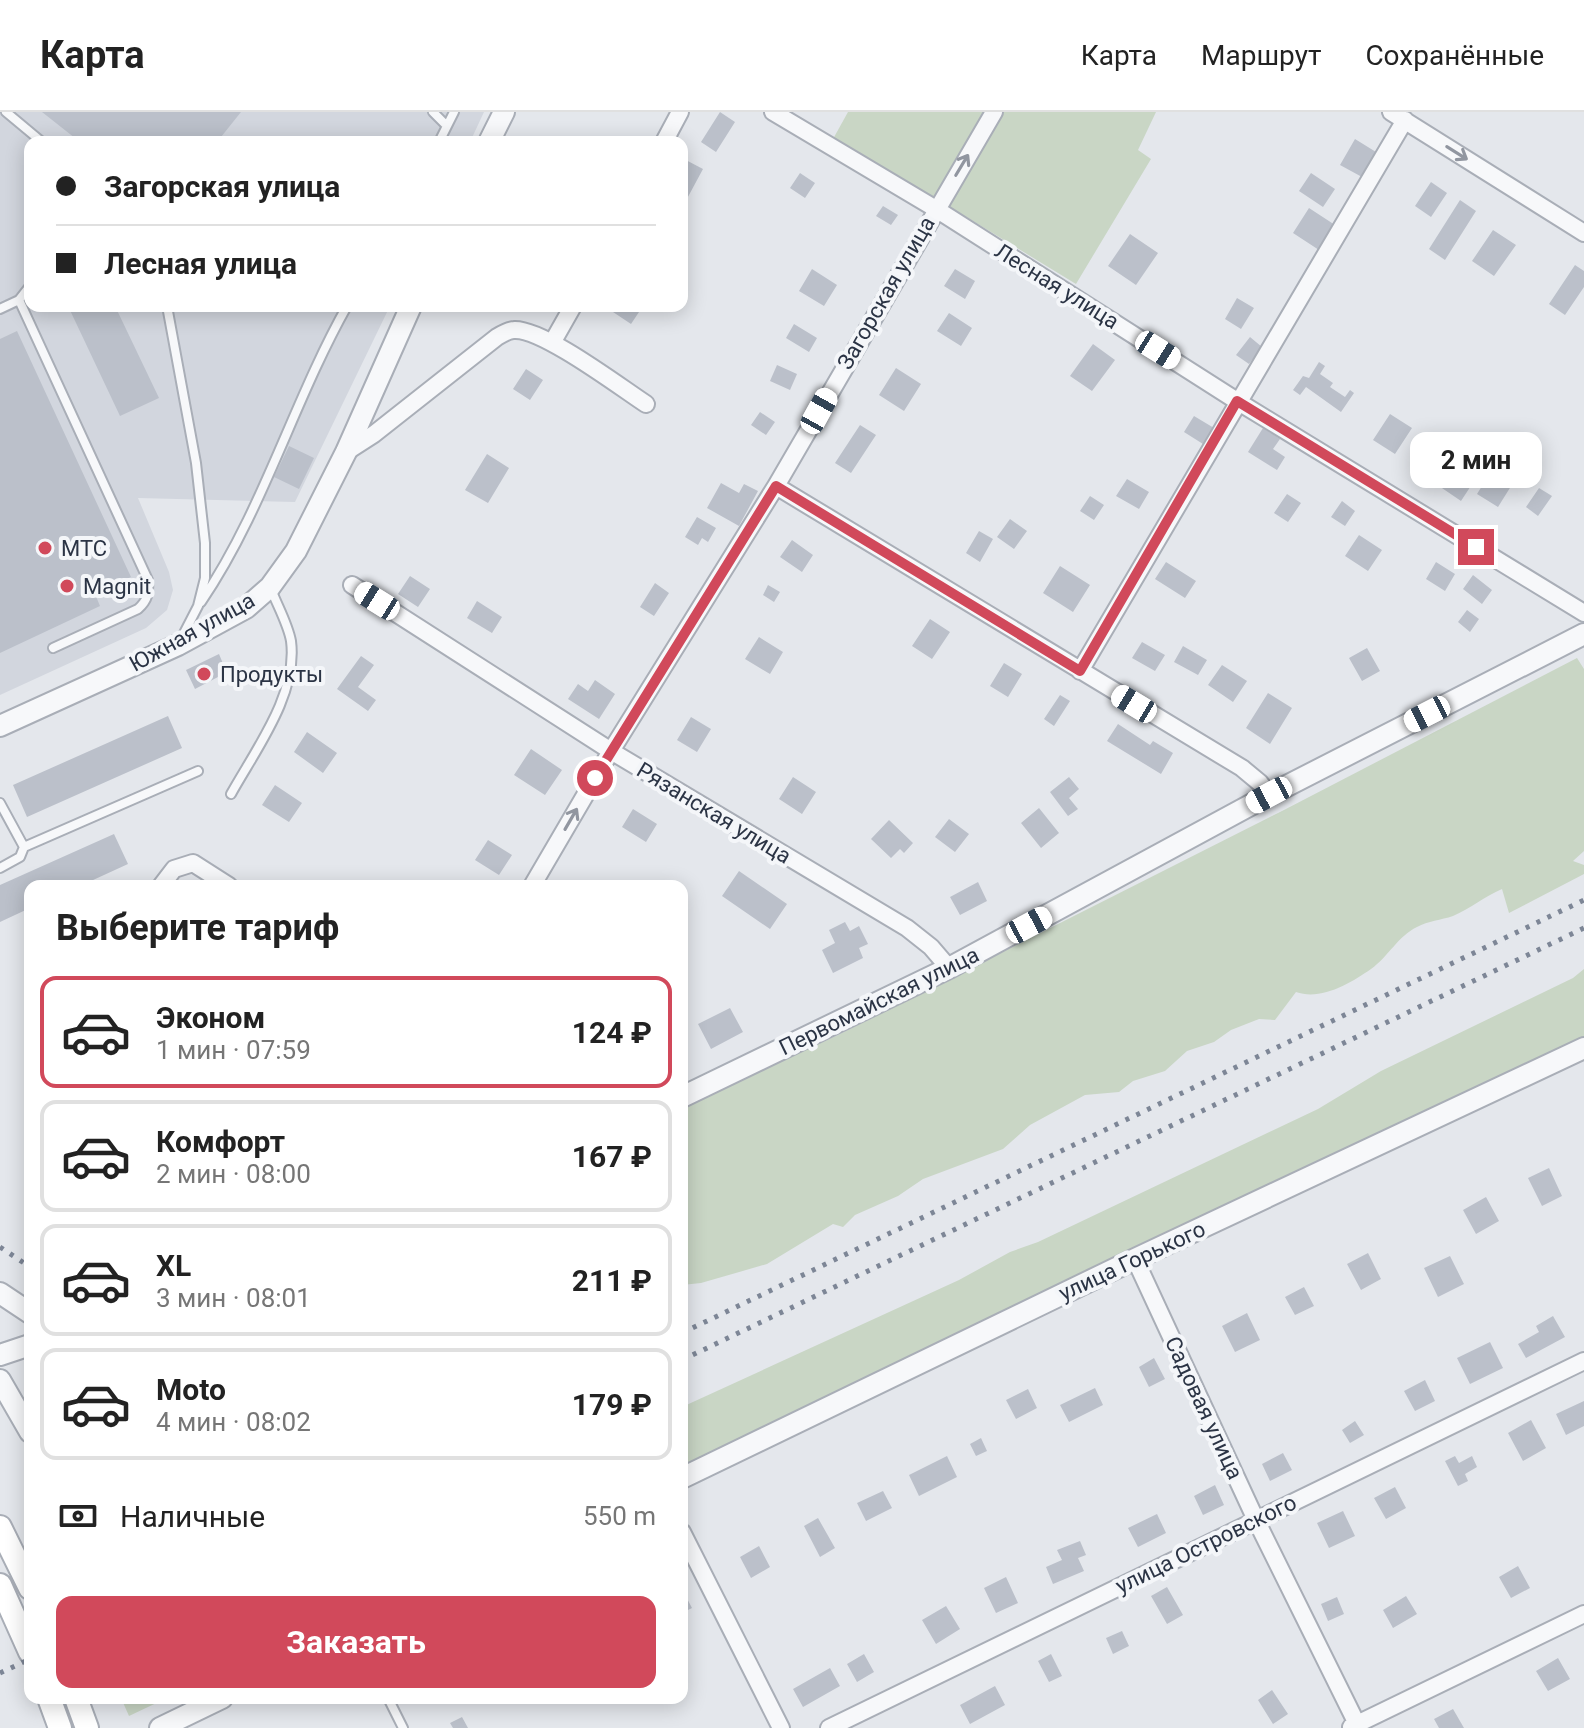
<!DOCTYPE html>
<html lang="ru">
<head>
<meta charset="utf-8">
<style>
  :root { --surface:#fff; --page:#f2f2f2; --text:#222; --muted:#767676; --line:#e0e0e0; --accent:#d1495b }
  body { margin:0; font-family:Roboto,sans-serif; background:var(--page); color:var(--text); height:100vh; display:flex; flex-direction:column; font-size:30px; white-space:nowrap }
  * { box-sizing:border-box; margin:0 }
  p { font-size:26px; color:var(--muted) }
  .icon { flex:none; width:44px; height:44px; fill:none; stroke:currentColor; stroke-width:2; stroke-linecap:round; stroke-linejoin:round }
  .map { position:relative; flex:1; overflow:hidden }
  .side { position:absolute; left:24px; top:768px; width:664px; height:824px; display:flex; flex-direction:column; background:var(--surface); border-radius:16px; box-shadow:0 4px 20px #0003 }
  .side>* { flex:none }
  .hud { position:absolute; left:24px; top:24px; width:664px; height:176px; border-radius:16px; box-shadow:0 4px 20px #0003; display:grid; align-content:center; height:176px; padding:0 32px; background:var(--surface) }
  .end { position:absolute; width:36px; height:36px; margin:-18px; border:10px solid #d1495b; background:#fff; box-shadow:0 0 0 4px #fff }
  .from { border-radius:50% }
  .bubble { position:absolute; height:56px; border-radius:16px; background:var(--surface); box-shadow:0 4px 20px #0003; font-size:26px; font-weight:700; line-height:56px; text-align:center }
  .car { position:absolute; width:24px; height:48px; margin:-24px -12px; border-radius:10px; box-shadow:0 0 6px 2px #0007; background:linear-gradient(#fff 24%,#345 0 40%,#fff 0 76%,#345 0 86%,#fff 0) }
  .hud b { display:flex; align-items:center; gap:28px; height:76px; font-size:30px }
  .hud b+b { border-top:2px solid var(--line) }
  .hud i { width:20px; height:20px; background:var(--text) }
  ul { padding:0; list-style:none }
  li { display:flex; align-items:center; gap:24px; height:112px; margin:0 16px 12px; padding:0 16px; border:4px solid var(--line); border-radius:16px }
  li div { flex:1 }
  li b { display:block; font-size:30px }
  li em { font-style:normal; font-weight:700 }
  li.active { border-color:var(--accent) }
  li>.icon { width:72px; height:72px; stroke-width:1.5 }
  h2 { padding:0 32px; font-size:36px; line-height:96px }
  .pay { display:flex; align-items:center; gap:20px; height:88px; padding:0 32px; font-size:30px }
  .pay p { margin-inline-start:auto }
  .action { display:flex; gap:16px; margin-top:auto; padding:16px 32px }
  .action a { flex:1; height:92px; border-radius:16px; background:var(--accent); color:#fff; font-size:32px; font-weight:700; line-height:92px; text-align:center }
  header { display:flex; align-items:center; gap:48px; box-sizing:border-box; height:112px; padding:0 40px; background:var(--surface); border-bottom:2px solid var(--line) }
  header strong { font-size:38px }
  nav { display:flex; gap:44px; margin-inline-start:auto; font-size:28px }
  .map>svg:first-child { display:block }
  .built { fill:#d2d6de }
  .green { fill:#c9d6c5 }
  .building { fill:#bbc0ca }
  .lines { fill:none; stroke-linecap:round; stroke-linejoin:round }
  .service-casing { stroke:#a9aeb7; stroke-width:12 }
  .minor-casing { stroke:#a9aeb7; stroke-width:20 }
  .tertiary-casing { stroke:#a9aeb7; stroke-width:24 }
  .secondary-casing { stroke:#a9aeb7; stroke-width:26 }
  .service { stroke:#f7f8fa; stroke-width:8 }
  .minor { stroke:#f7f8fa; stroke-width:16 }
  .tertiary { stroke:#f7f8fa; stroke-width:20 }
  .secondary { stroke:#fff; stroke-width:22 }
  .rail { stroke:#7d8696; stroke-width:5; stroke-dasharray:4 8; stroke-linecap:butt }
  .oneway { stroke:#9196a0 }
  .route { stroke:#d1495b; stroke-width:10 }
  .poi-dot { fill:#d1495b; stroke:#f4f6f9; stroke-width:3 }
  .labels { text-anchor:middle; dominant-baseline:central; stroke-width:8; stroke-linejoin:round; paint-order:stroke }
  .street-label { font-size:22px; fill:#2b3445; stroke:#f4f6f9 }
  .poi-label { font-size:22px; fill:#2b3445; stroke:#f4f6f9; text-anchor:start }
</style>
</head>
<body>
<header>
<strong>Карта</strong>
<nav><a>Карта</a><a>Маршрут</a><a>Сохранённые</a></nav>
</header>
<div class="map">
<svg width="1584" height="1616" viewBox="0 0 1584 1616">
  <rect width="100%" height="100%" fill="#e4e7ec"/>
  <path class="built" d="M0,0h484l-14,30h-440v164h360l-95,196 -157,-4 31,74 4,18 -6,20 -21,18 -146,67z"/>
  <path class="green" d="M848,0h137l-52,89 -100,-62z
    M1001,0h155l-18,38 13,9 -75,125 -131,-80z
    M1577,546l7,11v182l-11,10 11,4v9l-75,39 -7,-24c-17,7 -32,20 -49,27 -12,4 -25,5 -36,11 -19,9 -29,30 -46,42 -20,14 -50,32 -75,23l-21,28 -16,-1 -28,11 -17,12 -27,9 -22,20 -32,10 -14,11 -34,3 -55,30 -27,24 -80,30 -25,17 -43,19 -12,12 -10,-3 -66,40 -66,19 -19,2v-178l156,-72 446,-225z
    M1584,857v68l-902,433v-63l277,-127 51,-28 28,-10 280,-133 63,-38 192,-93z
    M121,1586h46l-38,18z"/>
  <path class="building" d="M42,0h199l-24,30h-137z
    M720,0l15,10 -19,30 -15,-10z
    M1355,27l21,13 -14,25 -22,-12z
    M682,46l21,11 -21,39v-24l5,-10 -5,-3z
    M800,61l15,10 -10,15 -15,-10z
    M1311,61l24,16 -12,18 -24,-16z
    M1431,70l16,11 -16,24 -16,-11z
    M1460,88l16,11 -31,49 -16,-11z
    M883,94l15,9 -7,10 -15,-9z
    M1309,96l26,17 -16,25 -26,-17z
    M1493,118l23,15 -22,31 -22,-15z
    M1130,122l28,19 -22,32 -28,-19z
    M1575,153l9,6v16l-19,28 -16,-11z
    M812,157l25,16 -13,21 -25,-15z
    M955,157l20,12 -10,18 -21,-13z
    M1237,186l17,10 -13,21 -16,-10z
    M68,194h47l44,92 -39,18z
    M604,194h39l-12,18z
    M949,201l23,15 -11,18 -24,-15z
    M794,212l23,14 -8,14 -23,-14z
    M17,219l114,246 -36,17 5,12 -100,47v-314z
    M1250,225l12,10 -13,17 -13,-9z
    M1093,232l22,16 -23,31 -22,-15z
    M1319,250l6,4 -5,8 13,9 -3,4 15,10 5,-7 4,3 -13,19 -35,-25 -6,8 -7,-5 10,-14 6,2z
    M777,253l20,9 -7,16 -20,-9z
    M896,256l25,16 -17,27 -25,-16z
    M526,257l17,11 -13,20 -17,-11z
    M760,300l15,10 -9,13 -15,-10z
    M1390,302l22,14 -17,26 -22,-14z
    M1194,304l20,12 -11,16 -19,-12z
    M860,313l16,10 -25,38 -16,-10z
    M1263,316l17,11 -7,10 12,8 -8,13 -29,-18z
    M1428,325l19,12 -15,24 -20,-13z
    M289,334l25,12 -15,31 -25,-12z
    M487,342l22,14 -21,35 -23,-13z
    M1458,346l22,14 -19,29 -22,-15z
    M1492,358l21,13 -15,24 -21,-13z
    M1127,367l22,13 -10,17 -23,-13z
    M721,371l18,10 5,-9 14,7 -19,35 -32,-18z
    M1539,376l13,8 -14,20 -12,-9z
    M1287,382l14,9 -13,19 -14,-9z
    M1090,384l14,9 -10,15 -14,-9z
    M1342,389l13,10 -10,15 -14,-9z
    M697,405l19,11 -8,14 -6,-4 -4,7 -13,-8z
    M1010,407l17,12 -13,18 -17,-12z
    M979,419l14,8 -13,23 -14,-9z
    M1359,423l23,15 -14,21 -23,-15z
    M792,428l21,15 -11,17 -22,-15z
    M1166,450l30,19 -11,17 -30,-19z
    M1436,450l19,12 -10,17 -19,-12z
    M1060,454l30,19 -17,27 -30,-19z
    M1473,463l19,15 -10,14 -19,-15z
    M410,464l20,13 -12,18 -20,-13z
    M655,471l14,10 -15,23 -14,-9z
    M768,473l12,7 -6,10 -11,-7z
    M477,489l25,16 -10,16 -25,-15z
    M1467,498l12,9 -9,13 -12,-10z
    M930,507l20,13 -18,27 -20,-13z
    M759,525l24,15 -13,22 -25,-15z
    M1142,530l23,13 -10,16 -23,-13z
    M1183,534l24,14 -9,15 -24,-13z
    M1367,536l13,23 -18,10 -13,-23z
    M219,542l5,12 -6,11 -23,12 -9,-19z
    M361,544l13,9 -16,22 18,13 -8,11 -31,-22z
    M1004,551l18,11 -14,23 -18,-11z
    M1222,553l25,16 -14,21 -25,-17z
    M595,568l20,14 -16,25 -31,-20 10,-15 10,7z
    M1268,581l24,15 -22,36 -24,-16z
    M1060,583l10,6 -16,25 -10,-7z
    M168,604l14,32 -155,69 -14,-32z
    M691,605l20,12 -14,23 -20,-12z
    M1118,612l32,21 3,-4 20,12 -12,21 -54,-33z
    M307,620l30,21 -14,20 -29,-21z
    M531,637l31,21 -17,25 -31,-20z
    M793,665l23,15 -14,22 -23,-15z
    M1069,665l10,12 -10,9 9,11 -10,7 -18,-24z
    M275,673l27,18 -13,19 -27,-17z
    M1039,696l20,25 -18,15 -20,-25z
    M633,697l24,15 -11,18 -24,-15z
    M949,707l20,15 -14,18 -20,-15z
    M889,708l24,23 -9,10 -4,-4 -9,9 -20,-19z
    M114,722l14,30 -48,22h-50v22l-30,14v-37z
    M488,728l24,15 -13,20 -24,-15z
    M739,759l48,33 -17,25 -48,-33z
    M978,770l9,19 -27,14 -10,-18z
    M845,810l5,9 9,-5 9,18 -9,4 4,10 -30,15 -11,-23 13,-7 -6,-13z
    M730,896l13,24 -32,17 -13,-25z
    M1549,1056l13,28 -20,10 -14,-28z
    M1486,1085l13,24 -23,13 -13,-24z
    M1368,1141l13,26 -20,11 -14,-26z
    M1450,1144l14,28 -26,13 -14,-29z
    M1304,1175l10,19 -19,9 -10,-18z
    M1247,1201l13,27 -25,12 -13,-26z
    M1553,1204l12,21 -39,21 -8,-14 21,-12 -3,-6z
    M1490,1230l13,26 -33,16 -13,-26z
    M1154,1246l11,21 -16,8 -10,-20z
    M1425,1268l10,21 -20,10 -11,-20z
    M1095,1276l8,17 -34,17 -9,-17z
    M1028,1277l9,19 -21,11 -10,-19z
    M1584,1289v25l-18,9 -10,-21z
    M1531,1308l15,28 -23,13 -15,-28z
    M1355,1309l9,14 -14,8 -8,-13z
    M981,1326l6,13 -11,5 -6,-12z
    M1283,1341l9,17 -22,11 -8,-17z
    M947,1344l10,21 -38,19 -10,-21z
    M1455,1344l4,7 13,-7 5,11 -12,7 3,7 -10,5 -13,-25z
    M1215,1373l9,20 -21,10 -9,-19z
    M1395,1375l11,21 -20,11 -12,-21z
    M883,1379l9,17 -26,13 -9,-18z
    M1343,1399l12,25 -26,12 -12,-25z
    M1157,1402l9,19 -28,14 -10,-19z
    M818,1406l17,30 -15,9 -16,-31z
    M1080,1429l6,14 -8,3 6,13 -31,13 -7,-17 16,-7 -5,-10z
    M759,1434l11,21 -19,11 -11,-21z
    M1518,1454l12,22 -19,10 -12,-21z
    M1006,1465l12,26 -22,10 -12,-25z
    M1167,1475l16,28 -16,9 -16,-28z
    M682,1477l10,19 -10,5z
    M1406,1484l11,18 -24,14 -10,-18z
    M1337,1485l7,17 -16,7 -7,-17z
    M946,1494l14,23 -24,15 -14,-24z
    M1122,1519l7,15 -16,8 -7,-16z
    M864,1542l10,18 -17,10 -10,-18z
    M1051,1542l11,22 -13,6 -11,-21z
    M1558,1546l12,21 -22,12 -12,-20z
    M830,1556l10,18 -37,21 -10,-18z
    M995,1574l10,19 -35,19 -10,-19z
    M1272,1578l16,24 -15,10 -15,-24z
    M1453,1597l11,19h-25l-5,-9z
    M462,1605l6,11h-15l-3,-5z"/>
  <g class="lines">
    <defs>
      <path id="service" d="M6,0l36,30
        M433,0l14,14 -8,16
        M447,14l7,-14
        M19,188l129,280c1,13 0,20 -10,29l-85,39
        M167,194l29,157 9,80v35l-7,28 -16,31
        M0,197l19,-9 11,-14
        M201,490c62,-91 92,-200 146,-296
        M231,682c25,-45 67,-100 60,-153 -3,-17 -14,-36 -20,-52
        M0,691l24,44 174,-76
        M0,756l20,-11 4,-10
        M388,1586l15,30"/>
      <path id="minor" d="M773,0l163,97 301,192 347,212
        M1391,0l193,121
        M664,30l16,-30
        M552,231l21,-37
        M346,340l28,-18 123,-97c5,-3 12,-7 17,-7 28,-2 106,57 132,74
        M776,374l466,282 18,15 9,12
        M352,473l259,166 296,177 24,19 18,21
        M1080,559l325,-551
        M161,774l13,-17 19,-6 36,23
        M532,774l79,-135 165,-265 218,-374
        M1135,1147l121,261 103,208
        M682,1420l99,196
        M1351,1615l233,-113
        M829,1616l755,-367"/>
      <path id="tertiary" d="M489,30l15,-30
        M0,614l178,-81 68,-37 24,-21 26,-36 50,-99 65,-146
        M682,985l267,-129 320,-173 315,-161
        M0,1181l30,20
        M0,1243l30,-10
        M0,1268l30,52
        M682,1366l453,-219 449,-211
        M160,1616l62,-30"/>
      <path id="secondary" d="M0,1415l30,61
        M0,1473l30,67
        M49,1586l11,30
        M76,1586l11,30"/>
    </defs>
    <use href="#service" class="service-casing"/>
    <use href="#minor" class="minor-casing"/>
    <use href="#tertiary" class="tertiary-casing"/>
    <use href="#secondary" class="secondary-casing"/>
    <use href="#service" class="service"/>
    <use href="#minor" class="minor"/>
    <use href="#tertiary" class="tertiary"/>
    <use href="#secondary" class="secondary"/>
    <path class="rail" d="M0,1135l30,20
      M682,1221l902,-433
      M682,1248l902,-432
      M0,1561l30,-14"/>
  </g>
  <defs><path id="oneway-shaft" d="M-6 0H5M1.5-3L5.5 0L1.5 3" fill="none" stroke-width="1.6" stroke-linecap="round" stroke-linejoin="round" transform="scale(2)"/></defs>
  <g class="oneway">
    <use href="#oneway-shaft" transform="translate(1457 41) rotate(32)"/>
    <use href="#oneway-shaft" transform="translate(962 53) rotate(-59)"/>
    <use href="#oneway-shaft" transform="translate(571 707) rotate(-60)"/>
  </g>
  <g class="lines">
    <path class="route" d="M595,666l181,-292 304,185 157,-270 239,146"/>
  </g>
  <g class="poi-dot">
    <circle cx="45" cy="436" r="8"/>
    <circle cx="67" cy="474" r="8"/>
    <circle cx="204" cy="562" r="8"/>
  </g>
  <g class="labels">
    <g class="street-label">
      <text transform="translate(1057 174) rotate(32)">Лесная улица</text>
      <text transform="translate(886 181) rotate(-60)">Загорская улица</text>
      <text transform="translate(192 520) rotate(-29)">Южная улица</text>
      <text transform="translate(714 701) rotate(31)">Рязанская улица</text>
      <text transform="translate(879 889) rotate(-26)">Первомайская улица</text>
      <text transform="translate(1132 1149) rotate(-25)">улица Горького</text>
      <text transform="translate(1204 1296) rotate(65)">Садовая улица</text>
      <text transform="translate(1206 1432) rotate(-26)">улица Островского</text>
    </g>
    <g class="poi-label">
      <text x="61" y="436">МТС</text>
      <text x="83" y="474">Magnit</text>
      <text x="220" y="562">Продукты</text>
    </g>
  </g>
</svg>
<i class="end from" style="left:595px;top:666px"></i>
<i class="end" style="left:1476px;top:435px"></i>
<div class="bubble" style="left:1410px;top:320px;width:132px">2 мин</div>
<i class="car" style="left:1158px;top:238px;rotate:122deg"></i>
<i class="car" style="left:819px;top:299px;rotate:29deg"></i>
<i class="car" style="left:377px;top:489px;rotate:302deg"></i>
<i class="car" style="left:1134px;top:592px;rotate:301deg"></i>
<i class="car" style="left:1427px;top:602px;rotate:243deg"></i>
<i class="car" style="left:1269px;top:683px;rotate:242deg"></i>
<i class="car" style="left:1029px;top:813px;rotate:62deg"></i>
<div class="hud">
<b><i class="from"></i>Загорская улица</b>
<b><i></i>Лесная улица</b>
</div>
<section class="side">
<h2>Выберите тариф</h2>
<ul>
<li class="active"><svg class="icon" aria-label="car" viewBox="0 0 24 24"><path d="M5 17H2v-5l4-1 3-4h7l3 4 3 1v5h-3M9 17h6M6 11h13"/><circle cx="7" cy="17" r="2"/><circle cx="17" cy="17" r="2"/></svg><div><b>Эконом</b><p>1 мин · 07:59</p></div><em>124 ₽</em></li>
<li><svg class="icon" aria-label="car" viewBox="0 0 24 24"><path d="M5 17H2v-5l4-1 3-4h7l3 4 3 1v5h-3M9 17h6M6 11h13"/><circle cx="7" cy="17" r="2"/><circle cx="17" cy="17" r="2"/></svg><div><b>Комфорт</b><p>2 мин · 08:00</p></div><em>167 ₽</em></li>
<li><svg class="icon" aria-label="car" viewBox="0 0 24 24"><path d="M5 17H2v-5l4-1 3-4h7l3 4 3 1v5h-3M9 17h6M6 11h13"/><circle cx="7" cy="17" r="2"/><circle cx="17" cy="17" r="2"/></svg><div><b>XL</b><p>3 мин · 08:01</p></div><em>211 ₽</em></li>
<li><svg class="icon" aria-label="car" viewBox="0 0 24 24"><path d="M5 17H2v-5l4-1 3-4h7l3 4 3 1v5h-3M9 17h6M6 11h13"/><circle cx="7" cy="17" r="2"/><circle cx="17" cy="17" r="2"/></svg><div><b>Moto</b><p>4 мин · 08:02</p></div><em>179 ₽</em></li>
</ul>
<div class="pay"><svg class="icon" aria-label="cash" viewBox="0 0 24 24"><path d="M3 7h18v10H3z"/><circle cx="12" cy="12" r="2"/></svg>Наличные<p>550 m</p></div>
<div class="action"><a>Заказать</a></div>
</section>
</div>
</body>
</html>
